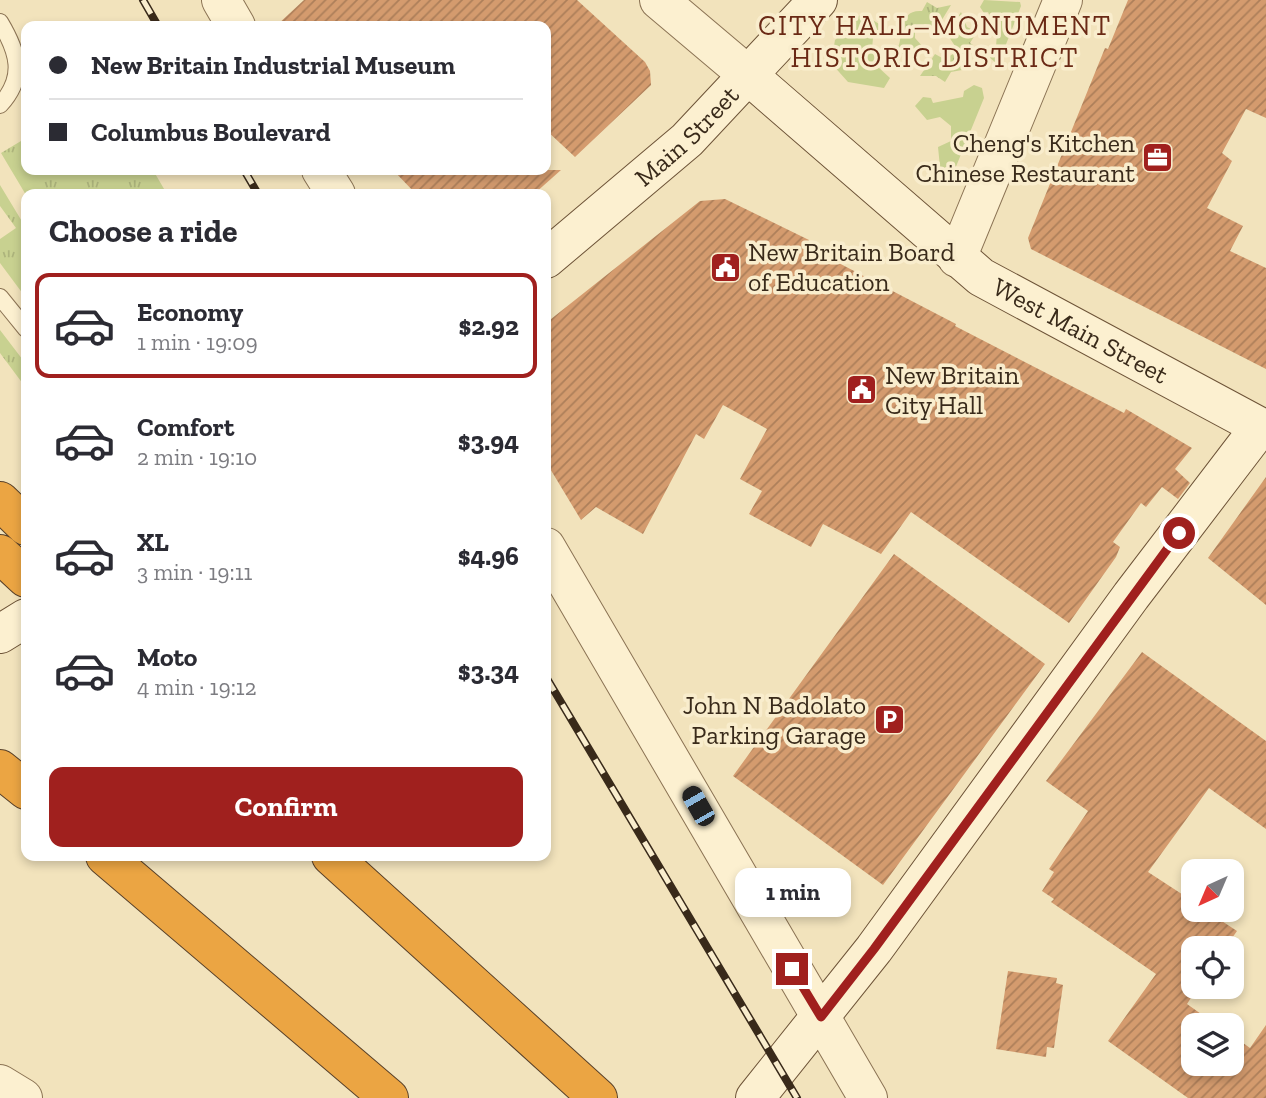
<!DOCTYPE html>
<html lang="en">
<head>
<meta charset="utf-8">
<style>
  :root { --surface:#fff; --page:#f7f7f7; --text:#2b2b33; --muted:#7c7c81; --line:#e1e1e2; --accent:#a0201e }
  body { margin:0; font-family:"Zilla Slab",serif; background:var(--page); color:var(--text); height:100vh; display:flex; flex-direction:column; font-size:26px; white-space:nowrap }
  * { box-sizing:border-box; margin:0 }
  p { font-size:23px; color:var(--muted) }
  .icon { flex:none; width:38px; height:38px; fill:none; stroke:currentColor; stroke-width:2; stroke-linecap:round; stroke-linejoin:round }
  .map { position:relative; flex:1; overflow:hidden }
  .panel { position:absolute; left:21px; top:189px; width:530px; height:672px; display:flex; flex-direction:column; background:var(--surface); border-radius:14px; box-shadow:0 4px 10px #0003 }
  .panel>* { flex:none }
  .banner { position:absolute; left:21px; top:21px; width:530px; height:154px; border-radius:14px; box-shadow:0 4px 10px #0003; display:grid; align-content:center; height:154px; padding:0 28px; background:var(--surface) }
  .needle { width:46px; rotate:224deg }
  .buttons { position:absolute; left:1181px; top:859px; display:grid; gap:14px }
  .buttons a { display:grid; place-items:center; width:63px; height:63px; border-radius:14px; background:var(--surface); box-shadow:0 4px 10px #0003; font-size:35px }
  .end { position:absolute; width:32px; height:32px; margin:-16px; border:9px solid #a0201e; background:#fff; box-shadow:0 0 0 4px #fff }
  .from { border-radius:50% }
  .bubble { position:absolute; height:49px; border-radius:14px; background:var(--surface); box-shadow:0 4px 10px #0003; font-size:23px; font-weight:700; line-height:49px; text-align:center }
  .car { position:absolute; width:21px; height:42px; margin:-21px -10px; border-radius:9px; box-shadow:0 0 5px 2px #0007; background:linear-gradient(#222 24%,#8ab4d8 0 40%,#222 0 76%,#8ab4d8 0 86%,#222 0) }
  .banner b { display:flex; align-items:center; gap:24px; height:66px; font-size:26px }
  .banner b+b { border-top:2px solid var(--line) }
  .banner i { width:18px; height:18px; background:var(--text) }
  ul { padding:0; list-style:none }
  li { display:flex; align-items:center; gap:21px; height:105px; margin:0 14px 10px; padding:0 14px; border:4px solid transparent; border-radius:14px }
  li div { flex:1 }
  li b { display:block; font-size:26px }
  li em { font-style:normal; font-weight:700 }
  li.current { border-color:var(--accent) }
  li>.icon { width:63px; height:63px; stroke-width:1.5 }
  h2 { padding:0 28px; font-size:32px; line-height:84px }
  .action { display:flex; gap:14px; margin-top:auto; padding:14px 28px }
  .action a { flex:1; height:80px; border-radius:14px; background:var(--accent); color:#fff; font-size:28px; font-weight:700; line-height:80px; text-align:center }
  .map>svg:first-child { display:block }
  .grass { fill:url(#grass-tufts) }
  .garden { fill:#c8d190 }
  .building { fill:url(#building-hatch) }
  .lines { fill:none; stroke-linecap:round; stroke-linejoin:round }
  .service-casing { stroke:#8b7354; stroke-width:18 }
  .tertiary-casing { stroke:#8b7354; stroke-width:40 }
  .secondary-casing { stroke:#6d5337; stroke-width:40 }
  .motorway-casing { stroke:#584029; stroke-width:40 }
  .service { stroke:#fcf0d0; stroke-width:16 }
  .tertiary { stroke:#fcf0d0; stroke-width:38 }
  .secondary { stroke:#fcf0d0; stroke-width:38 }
  .motorway { stroke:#eba543; stroke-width:38 }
  .rail-casing { stroke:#392a1a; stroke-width:8 }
  .rail { stroke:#f9edcd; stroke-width:5; stroke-dasharray:16; stroke-linecap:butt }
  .route { stroke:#a0201e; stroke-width:9 }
  .labels { text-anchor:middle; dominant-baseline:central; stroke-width:7; stroke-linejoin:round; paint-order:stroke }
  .street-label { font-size:26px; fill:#392a1a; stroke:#f9edcd }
  .poi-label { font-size:26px; fill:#392a1a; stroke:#f9edcd; text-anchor:end }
  .neighbourhood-label { font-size:28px; letter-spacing:2px; fill:#6a2915; stroke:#f9edcd }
</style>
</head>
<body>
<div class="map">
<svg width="1266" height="1098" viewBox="0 0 1266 1098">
  <defs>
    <pattern id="grass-tufts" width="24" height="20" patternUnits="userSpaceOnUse" patternTransform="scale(1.75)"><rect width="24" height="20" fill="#c8d190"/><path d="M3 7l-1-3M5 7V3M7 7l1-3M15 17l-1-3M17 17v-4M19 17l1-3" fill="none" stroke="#adb47c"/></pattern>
    <pattern id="building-hatch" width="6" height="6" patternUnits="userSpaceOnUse" patternTransform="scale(1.75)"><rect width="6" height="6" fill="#d49b6e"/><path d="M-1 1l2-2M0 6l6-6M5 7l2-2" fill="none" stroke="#ad7f5a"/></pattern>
  </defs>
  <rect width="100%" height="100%" fill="#f2e3bc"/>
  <path class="grass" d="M927,2l10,6 14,-3 -14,23 -12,-4 -10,7v7l9,10 -14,21 -4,-13 -9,-6c7,-12 0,-41 25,-39z
    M961,12l6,15 10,5 -7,11 3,2 -2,14 -9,11 -11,2 -6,10 -9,-6h-16l15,-22 9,5 11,-6v-7l-8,-12z
    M26,138v32h127l14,24 -141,1 -25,-42z
    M0,185l26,43v70l-26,-35v-24l16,-11 -16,-22z
    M0,330l26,34v24l-26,-35z"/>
  <path class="garden" d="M984,0l36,2 1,4 -20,51 -6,5 -5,-4 3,-11h3l1,-15 -9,-20 -4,1 -4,-6z
    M862,13l17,11 -1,13 -5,1 -1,11 6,18 12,11 -6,10 -36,-6 -17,-19 4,-23z
    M974,85l8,3 2,10 -29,71 -9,3 -6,-5 -2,-20 13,-6v-15l-11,-9 -13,3 -12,-14 8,-9 8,1 2,5 30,-6 1,-6z"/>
  <path class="building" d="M304,0h273l68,62 5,9 1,14 -76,72 -29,-27v-104h-270z
    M1128,0h138v118l-20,-9 -24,44 10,8 -25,47 36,18 -13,25 36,17v101l-235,-120 -3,-11 77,-190 3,1z
    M393,170h168l-27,24h-118z
    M725,199l84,41 -3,6 150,78 -1,2 169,87 2,-4 66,39 -17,21 15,14 -12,16 -16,-12 -16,20 -5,-4 -28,39 7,5 -4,10 -47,66 -158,-111 -30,42 -58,-30 -12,23 -62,-33 13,-23 -22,-12 27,-50 -44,-24 -19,34 -8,-5 -53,100 -47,-27 -15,13 -35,-58v-139l154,-122z
    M1266,477v128l-58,-47z
    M894,554l151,110 -162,221 -150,-109z
    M1142,652l124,89v88l-57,-41 -61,84 46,30v8h11l32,21 -12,17h-31v39h4l-11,17 31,22h-24v38h38v-29l18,13 16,-23v73h-78l-80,-57 48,-67 -105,-72 3,-3 -12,-8 12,-19 -5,-3 39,-58 -42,-30z
    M1008,971l49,7 -1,5 7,2 -9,63 -7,-1 -1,10 -50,-8z"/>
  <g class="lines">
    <defs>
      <path id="service" d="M0,22c18,30 26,55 0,83
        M0,297l26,32"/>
      <path id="tertiary" d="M221,0l15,26
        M659,0l90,76
        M321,170l15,24
        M957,258l106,-258
        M546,547l322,551
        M0,1084l23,14"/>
      <g id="secondary">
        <path id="s1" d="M749,76l232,201 285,153"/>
        <path id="s2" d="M546,259l141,-119 131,-140"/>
        <path d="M0,634l26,-16"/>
        <path d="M755,1098l119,-149 257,-353 129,-169"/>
      </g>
      <path id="motorway" d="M0,501l26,25
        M0,554l26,24
        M0,769l26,21
        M105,856l284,242
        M331,856l267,242"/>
    </defs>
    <use href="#service" class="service-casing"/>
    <use href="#tertiary" class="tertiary-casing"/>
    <use href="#secondary" class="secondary-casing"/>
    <use href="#motorway" class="motorway-casing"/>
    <use href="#service" class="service"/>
    <use href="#tertiary" class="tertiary"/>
    <use href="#secondary" class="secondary"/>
    <use href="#motorway" class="motorway"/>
    <defs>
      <path id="rail" d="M143,0l15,26
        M244,170l14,24
        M546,677l251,421"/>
    </defs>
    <use href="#rail" class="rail-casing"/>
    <use href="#rail" class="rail"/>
  </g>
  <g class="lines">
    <path class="route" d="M792,969l29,48 53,-68 305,-416"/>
  </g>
  <defs>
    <symbol id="office-square" viewBox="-11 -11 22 22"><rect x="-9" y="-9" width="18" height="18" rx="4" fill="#a0201e" stroke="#f9edcd"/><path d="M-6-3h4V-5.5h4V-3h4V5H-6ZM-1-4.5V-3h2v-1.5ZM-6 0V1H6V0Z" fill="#fff"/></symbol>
    <symbol id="civic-square" viewBox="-11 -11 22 22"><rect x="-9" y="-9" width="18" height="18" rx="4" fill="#a0201e" stroke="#f9edcd"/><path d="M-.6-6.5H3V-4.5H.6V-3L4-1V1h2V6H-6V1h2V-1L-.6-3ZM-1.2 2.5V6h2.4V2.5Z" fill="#fff"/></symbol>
    <symbol id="parking-square" viewBox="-11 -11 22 22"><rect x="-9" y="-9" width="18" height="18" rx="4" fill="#a0201e" stroke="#f9edcd"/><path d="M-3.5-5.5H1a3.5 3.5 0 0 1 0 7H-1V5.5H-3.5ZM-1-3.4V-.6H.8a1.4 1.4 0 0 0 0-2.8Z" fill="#fff"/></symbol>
  </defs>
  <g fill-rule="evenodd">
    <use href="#office-square" x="1140" y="140" width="35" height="35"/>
    <use href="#civic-square" x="708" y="250" width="35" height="35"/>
    <use href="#civic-square" x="844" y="372" width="35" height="35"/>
    <use href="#parking-square" x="872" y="702" width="35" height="35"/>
  </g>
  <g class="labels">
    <g class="street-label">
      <text stroke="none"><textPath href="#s2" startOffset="187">Main Street</textPath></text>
      <text stroke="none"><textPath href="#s1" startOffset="420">West Main Street</textPath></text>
    </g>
    <g class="poi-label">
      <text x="1135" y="143">Cheng's Kitchen<tspan x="1135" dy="30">Chinese Restaurant</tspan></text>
      <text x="748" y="252" text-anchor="start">New Britain Board<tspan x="748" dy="30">of Education</tspan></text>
      <text x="885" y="375" text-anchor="start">New Britain<tspan x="885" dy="30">City Hall</tspan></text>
      <text x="866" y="705">John N Badolato<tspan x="866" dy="30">Parking Garage</tspan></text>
    </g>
    <g class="neighbourhood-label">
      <text x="935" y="25">CITY HALL–MONUMENT<tspan x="935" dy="32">HISTORIC DISTRICT</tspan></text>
    </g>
  </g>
</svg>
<div class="buttons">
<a><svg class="needle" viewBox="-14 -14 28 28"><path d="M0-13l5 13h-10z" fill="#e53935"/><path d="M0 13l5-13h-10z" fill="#7c7c81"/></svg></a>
<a><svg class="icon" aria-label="locate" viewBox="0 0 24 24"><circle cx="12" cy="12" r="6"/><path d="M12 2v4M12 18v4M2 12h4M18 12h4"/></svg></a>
<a><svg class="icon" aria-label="layers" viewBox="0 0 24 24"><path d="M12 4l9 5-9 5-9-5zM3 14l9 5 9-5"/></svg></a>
</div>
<i class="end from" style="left:1179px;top:533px"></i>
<i class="end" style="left:792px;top:969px"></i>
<div class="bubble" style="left:735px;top:868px;width:116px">1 min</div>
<i class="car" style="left:698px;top:806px;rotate:330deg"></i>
<div class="banner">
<b><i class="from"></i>New Britain Industrial Museum</b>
<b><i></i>Columbus Boulevard</b>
</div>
<section class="panel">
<h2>Choose a ride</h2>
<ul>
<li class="current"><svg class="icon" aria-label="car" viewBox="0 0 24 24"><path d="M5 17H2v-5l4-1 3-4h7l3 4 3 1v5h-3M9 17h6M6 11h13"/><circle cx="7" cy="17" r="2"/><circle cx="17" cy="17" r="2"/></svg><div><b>Economy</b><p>1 min · 19:09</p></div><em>$2.92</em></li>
<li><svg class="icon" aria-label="car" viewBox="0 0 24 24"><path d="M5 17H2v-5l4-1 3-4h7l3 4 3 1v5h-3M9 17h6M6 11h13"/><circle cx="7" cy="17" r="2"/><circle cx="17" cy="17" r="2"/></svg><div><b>Comfort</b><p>2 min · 19:10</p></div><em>$3.94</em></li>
<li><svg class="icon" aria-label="car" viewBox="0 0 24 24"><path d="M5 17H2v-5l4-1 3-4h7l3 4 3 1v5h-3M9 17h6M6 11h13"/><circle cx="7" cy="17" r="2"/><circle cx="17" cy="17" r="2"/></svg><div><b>XL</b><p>3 min · 19:11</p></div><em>$4.96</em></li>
<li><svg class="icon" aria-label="car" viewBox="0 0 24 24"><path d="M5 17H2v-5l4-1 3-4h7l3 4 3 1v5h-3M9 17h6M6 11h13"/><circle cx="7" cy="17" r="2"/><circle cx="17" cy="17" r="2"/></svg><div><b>Moto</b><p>4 min · 19:12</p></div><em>$3.34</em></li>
</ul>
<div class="action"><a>Confirm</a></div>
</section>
</div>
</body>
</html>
